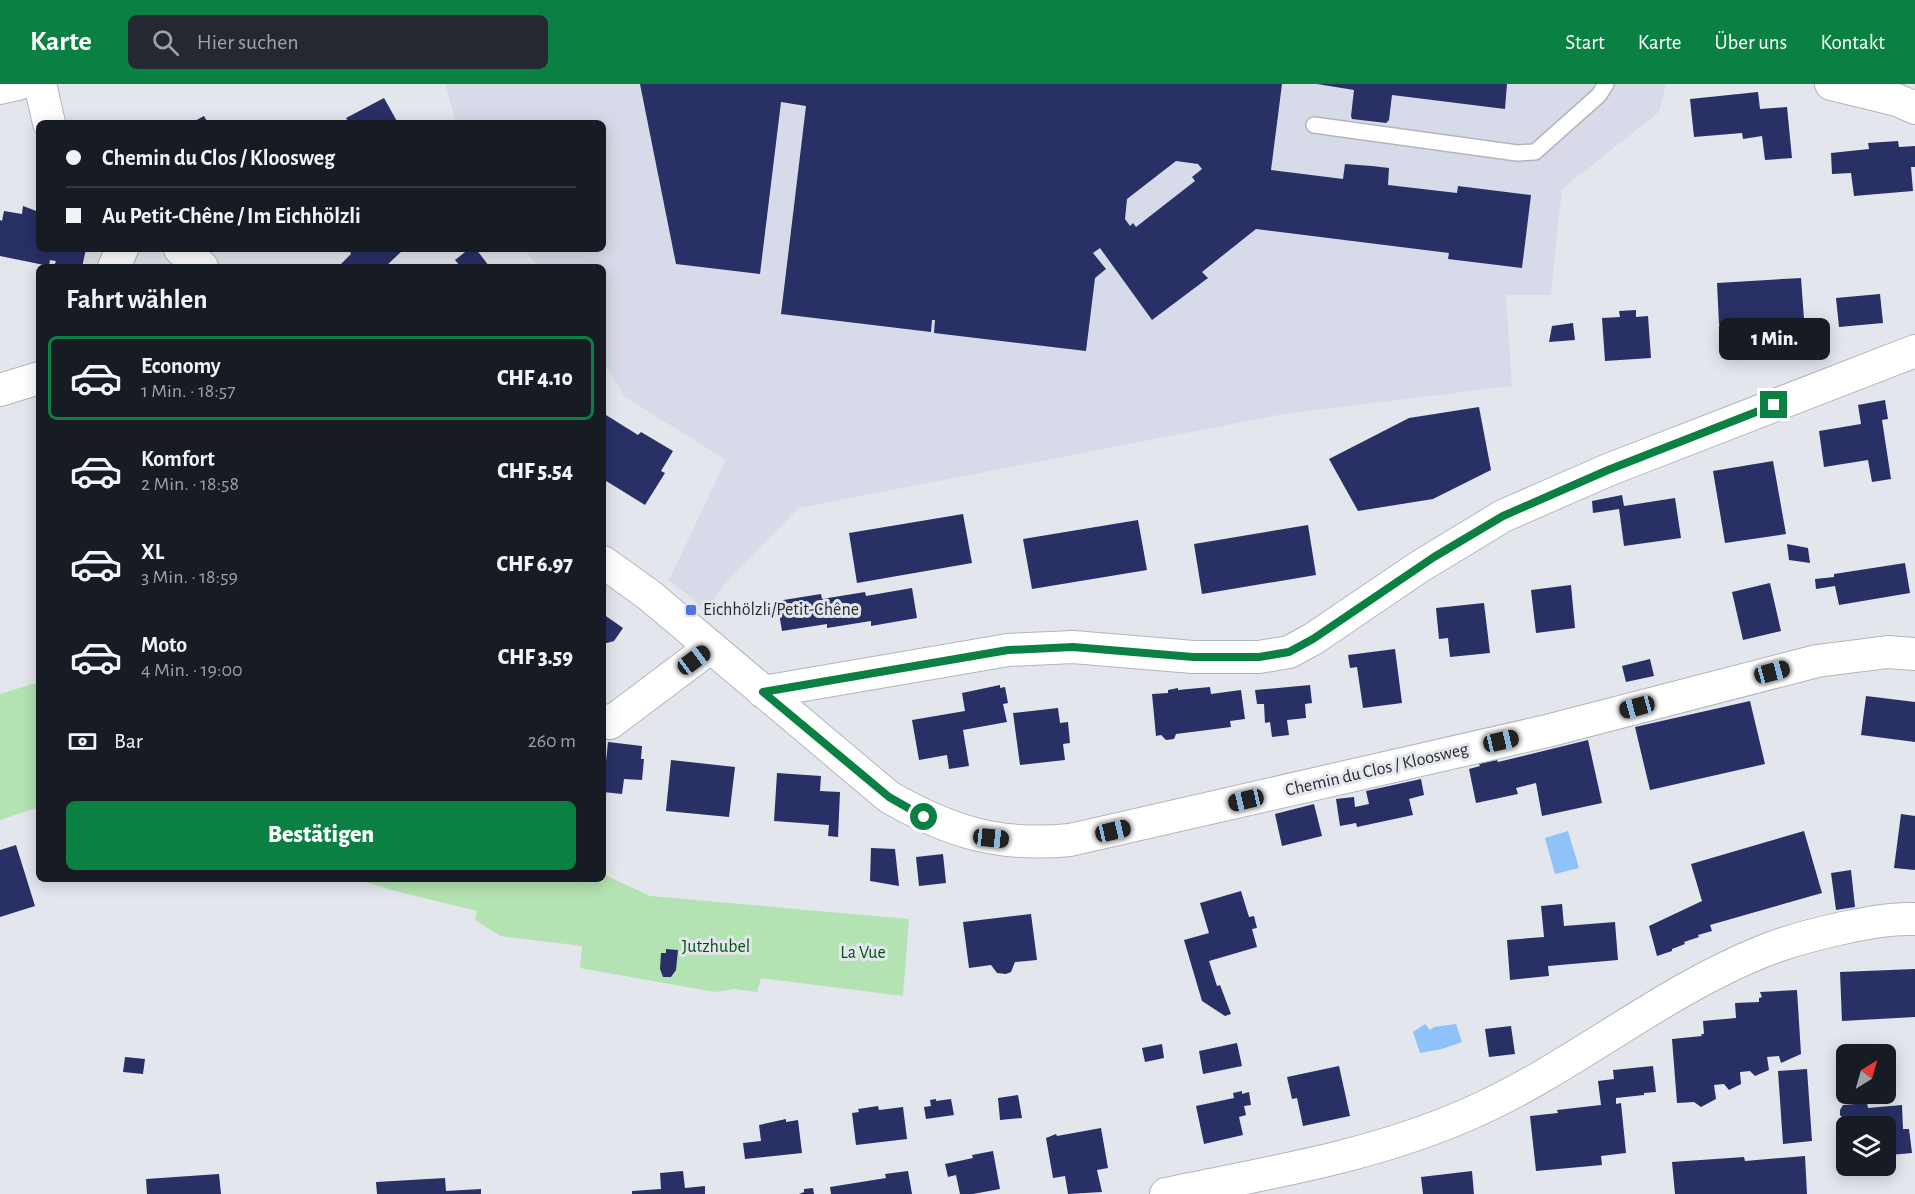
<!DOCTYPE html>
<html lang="de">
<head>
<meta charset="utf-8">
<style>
  :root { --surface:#171b24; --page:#242831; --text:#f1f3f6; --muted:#9ea1a6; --line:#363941; --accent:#0b8043 }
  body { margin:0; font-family:"Alegreya Sans",sans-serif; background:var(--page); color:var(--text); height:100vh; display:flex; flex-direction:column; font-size:22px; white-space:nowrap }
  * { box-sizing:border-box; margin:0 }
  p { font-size:20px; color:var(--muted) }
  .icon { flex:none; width:33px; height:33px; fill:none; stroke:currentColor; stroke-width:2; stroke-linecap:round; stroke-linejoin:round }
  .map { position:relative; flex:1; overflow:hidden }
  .details { position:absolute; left:36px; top:180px; width:570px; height:618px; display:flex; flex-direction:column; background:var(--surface); border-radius:9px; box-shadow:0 3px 15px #0003 }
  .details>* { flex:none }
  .guide { position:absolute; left:36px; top:36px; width:570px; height:132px; border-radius:9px; box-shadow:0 3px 15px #0003; display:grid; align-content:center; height:132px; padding:0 30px; background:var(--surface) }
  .needle { width:39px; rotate:37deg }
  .tools { position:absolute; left:1836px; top:960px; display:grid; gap:12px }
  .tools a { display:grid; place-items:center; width:60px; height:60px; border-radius:9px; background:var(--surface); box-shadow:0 3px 15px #0003; font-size:30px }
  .end { position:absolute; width:27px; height:27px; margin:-14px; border:8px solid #0b8043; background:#fff; box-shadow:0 0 0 3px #fff }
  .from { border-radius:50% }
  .bubble { position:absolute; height:42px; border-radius:9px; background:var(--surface); box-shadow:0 3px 15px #0003; font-size:20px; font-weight:800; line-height:42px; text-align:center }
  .car { position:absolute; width:18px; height:36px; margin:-18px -9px; border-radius:8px; box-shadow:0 0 4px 2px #0007; background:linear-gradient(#222 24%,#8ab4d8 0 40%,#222 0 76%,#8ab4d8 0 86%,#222 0) }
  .guide b { display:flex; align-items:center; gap:21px; height:57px; font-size:22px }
  .guide b+b { border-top:2px solid var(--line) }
  .guide i { width:15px; height:15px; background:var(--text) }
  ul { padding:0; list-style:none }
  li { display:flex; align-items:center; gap:18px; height:84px; margin:0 12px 9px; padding:0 18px; border:3px solid transparent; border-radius:9px }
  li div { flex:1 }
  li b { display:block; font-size:22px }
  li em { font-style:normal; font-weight:800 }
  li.current { border-color:var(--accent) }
  li>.icon { width:54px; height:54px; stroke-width:1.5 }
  h2 { padding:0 30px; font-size:27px; line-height:72px }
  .pay { display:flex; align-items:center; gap:15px; height:66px; padding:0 30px; font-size:22px }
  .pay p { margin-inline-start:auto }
  .button { display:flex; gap:12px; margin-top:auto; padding:12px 30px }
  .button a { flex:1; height:69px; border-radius:9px; background:var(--accent); color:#fff; font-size:24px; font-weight:800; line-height:69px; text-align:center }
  header { display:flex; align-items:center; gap:36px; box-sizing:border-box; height:84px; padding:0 30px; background:var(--accent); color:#fff }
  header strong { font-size:28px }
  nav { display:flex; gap:33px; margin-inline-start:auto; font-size:21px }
  .search { width:420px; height:54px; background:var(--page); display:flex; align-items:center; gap:15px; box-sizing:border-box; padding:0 21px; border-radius:9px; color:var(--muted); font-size:22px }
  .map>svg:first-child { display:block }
  .built { fill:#d7dbe9 }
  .green { fill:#b3e3b3 }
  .water { fill:#8fc2f8 }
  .building { fill:#293066; fill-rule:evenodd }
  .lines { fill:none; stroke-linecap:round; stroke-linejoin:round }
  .service-casing { stroke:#b4b5bc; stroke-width:18 }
  .minor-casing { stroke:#b4b5bc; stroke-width:34 }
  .service { stroke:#fff; stroke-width:15 }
  .minor { stroke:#fff; stroke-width:32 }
  .route { stroke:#0b8043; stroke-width:8 }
  .poi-dot { fill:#5171e6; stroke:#e4e6ed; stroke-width:2 }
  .labels { text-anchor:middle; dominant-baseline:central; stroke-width:6; stroke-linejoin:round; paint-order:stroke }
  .poi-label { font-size:18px; fill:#2a2b2d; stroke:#e4e6ed; text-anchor:start }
  .street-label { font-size:18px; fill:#2a2b2d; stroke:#e4e6ed }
  .park-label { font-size:18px; fill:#00530d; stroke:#e4e6ed }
</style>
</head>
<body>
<header>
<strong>Karte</strong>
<div class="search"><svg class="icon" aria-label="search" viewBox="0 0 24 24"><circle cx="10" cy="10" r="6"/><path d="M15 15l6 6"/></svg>Hier suchen</div>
<nav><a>Start</a><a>Karte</a><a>Über uns</a><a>Kontakt</a></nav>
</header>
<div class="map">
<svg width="1915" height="1110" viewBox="0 0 1915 1110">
  <rect width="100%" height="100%" fill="#e4e6ed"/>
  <path class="built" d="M445,0h1221l-7,28 -97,77 -11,106h-45l6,91 -228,28 -485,94 -73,74 -20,28 -37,-30 57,-120 -101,-63 -22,-35v-95h-64l-16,-18h80v-126h-147z"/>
  <path class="green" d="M39,598v125l-39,13v-126z
    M603,790l47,22 259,23 -6,77 -142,-18 -4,14 -22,-3 -20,3 -135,-24 2,-22 -82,-10 -25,-16 2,-9 -82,-20 -39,-12h247z"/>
  <path class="water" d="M1568,747l11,37 -24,6 -10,-36z
    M1425,940l5,6 4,-3 22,-3 6,18 -20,7 -22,4 -7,-21z"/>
  <path class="building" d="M640,0h642l-11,86 72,9 2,-15 27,2 17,2 -1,17 69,8 1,-7 73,9 -9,73 -74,-9 1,-6 -193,-24 -54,43 6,6 -56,42 -52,-72 -7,5 13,16 -11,9 -9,73 -152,-18 1,-13h-3l-1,12 -150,-18 25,-208 -25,-4 -21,172 -84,-10zM1176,77l22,3 4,5 -10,8 3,4 -59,46 -3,-4 -3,3 -5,-7 2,-20z
    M1317,0h190l-2,25 -113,-14 -3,25 -3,3 -34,-4 -1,-3 3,-26z
    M1758,8l2,17 27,-2 5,51 -27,2 -3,-24 -19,3 -1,-6 -48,4 -4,-38z
    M384,14l14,25h-49l-3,-5z
    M204,32l4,7h-17z
    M1898,57l1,6 16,-1v21h-4l2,24 -59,5 -3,-23 -19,1 -1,-21 38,-4 -1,-6z
    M23,122l16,6v37h47l-4,18h-24l-4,-1 2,-5 -6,-1 -1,6 -49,-10v-36l2,1 2,-10 18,3z
    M349,165h55l-19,18h-47l13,-13z
    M469,165h7l13,17 -28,1 -6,-7z
    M1801,194l3,41 -18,1v11h-10l-8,9h-12l-1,-7 -17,1 -1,-11 -18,1 -2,-41z
    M1880,210l3,29 -44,4 -3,-29z
    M1636,226v7l12,-1 3,42 -46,3 -3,-43 18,-1 -1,-6z
    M1573,239l2,17 -26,2 3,-16z
    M1885,316l3,19 -6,1 9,59 -19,3 -4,-22 -44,7 -5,-36 42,-7 -3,-19z
    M1479,323l12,63 -58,29 -75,12 -29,-52 80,-41z
    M606,331l32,20 3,-3 32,19 -12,20 4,2 -20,32 -42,-26v-58z
    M1773,377l13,73 -61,9 -12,-72z
    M1622,411l2,11 51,-8 6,40 -57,8 -5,-37 -26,4 -1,-12z
    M963,430l9,49 -115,20 -8,-50z
    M1138,436l9,50 -115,19 -9,-50z
    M1308,441l8,50 -114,19 -8,-50z
    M1787,460l21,4 2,15 -21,-3z
    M1905,479l5,30 -71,12 -4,-19 -19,3 -1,-10 19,-2v-3z
    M1770,499l11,48 -38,9 -11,-48z
    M1571,501l4,43 -39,5 -5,-43z
    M912,504l5,30 -46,8v-5l-44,7v-4l-45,7 -5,-30 44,-7 1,5 43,-7 1,4z
    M1484,519l6,50 -40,4 -2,-19 -9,1 -3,-31z
    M603,530l20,14 -9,13 -7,2 -4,-1z
    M1395,565l7,54 -39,5 -6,-41 -7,1 -2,-13z
    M1650,575l4,17 -28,6 -4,-16z
    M1000,601v3l5,-1 3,16 -5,1 4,18 -44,8 6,36 -20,3 -2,-14 -28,5 -7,-40 53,-9 -3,-18z
    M1310,601l2,18 -7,1 1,14 -19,2 2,15 -17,2 -2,-15 -5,1 -1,-19h-7l-2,-14z
    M1210,603l1,7 30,-4 4,29 -15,2 1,6 -55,7 -2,5 -8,1 -5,-5 -5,1 -4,-42 16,-1v-3l10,-2v2z
    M1866,612l49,6v40l-54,-7z
    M1750,617l15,63 -115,26 -15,-63z
    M1058,624l2,15 8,-1 2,21 -7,1 2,16 -45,5 -7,-52z
    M1588,656l14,63 -60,13 -6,-33 -20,5 2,6 -42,9 -7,-34 11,-3 -1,-2 18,-4 1,2z
    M608,658l34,4 -1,13h3l-2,21 -18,-1 -2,15 -19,-2z
    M671,676l64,7 -6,50 -63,-6z
    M777,689l44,3 -1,15 20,1 -2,45 -10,-1 1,-11 -55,-4z
    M1421,695l3,16 -15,4 4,16 -56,12 -1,-4 -16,3 -4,-27 18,-2 1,10 14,-3 -3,-13z
    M1314,720l8,32 -40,10 -7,-32z
    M1901,730l14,2v54l-21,-2z
    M1804,747l18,62 -112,32 2,6 -14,4 1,2 -15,5 1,2 -13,5v2l-15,5 -8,-30 53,-25 -11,-37z
    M16,761l19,61 -35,11v-67z
    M871,764l24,1 4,37 -29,-5z
    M943,770l3,29 -27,3 -3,-29z
    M1851,786l4,37 -19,3 -5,-37z
    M1241,807l8,26 5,-1 3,12 -5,1 5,18 -48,14 8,25 3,-1 11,29 -6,2 -23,-15 -18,-61 25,-7 -9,-30z
    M1562,820l2,22 51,-4 3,38 -70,6 1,10 -39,4 -3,-40 37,-3 -3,-31z
    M1031,830l6,46 -22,2 -4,10 -5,2 -9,-1 -6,-8 -22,3 -6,-46z
    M666,865l12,1 -2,20 -5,7h-8l-3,-8 1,-16h5z
    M1915,885v48l-73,4 -2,-49z
    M1797,906l4,64 -20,9 -2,-7 -12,1 2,13 -14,6 -5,-5 -10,1 1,12 -12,6 -5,-6 -10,1 2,14 -15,8 -7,-5 -17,1 -5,-64 30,-3 -1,-2h3l-1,-13 33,-3 -1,-15 24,-1v-4l3,-1 -2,-5z
    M1511,942l4,28 -26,3 -4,-28z
    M1237,959l5,23 -39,8 -4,-23z
    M1162,960l2,14 -19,4 -3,-14z
    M125,973l20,2 -2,15 -20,-2z
    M1339,982l11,50 -47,10 -6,-28 -5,1 -5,-22z
    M1653,982l3,26 -12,1v2l-28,3v6l5,-1 5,50 -25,3 1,9 -66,6 -6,-55 28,-3 -1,-3 44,-5 -3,-24 16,-2 -1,-9z
    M1807,985l5,72 -29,3 -5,-73z
    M1242,1007v3l7,-2 2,13 -7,1 2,9 -7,2 4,18 -39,9 -8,-38 38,-8 -1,-5z
    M1018,1011l4,23 -22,2 -2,-22z
    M936,1015v2l15,-2 3,16 -28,4 -2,-12 7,-1 -1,-6z
    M1867,1019l1,5 34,-3 1,24h6l3,24 -22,2v4l-4,1v-34h-38l-1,-7h-3l-4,-4v-5l3,-5z
    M878,1022l1,4 24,-3 4,32 -51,6 -4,-32 7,-1 -1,-3z
    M786,1035v3l12,-2 4,33 -57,6 -2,-16 18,-2 -2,-16z
    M1101,1044l7,40 -11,2 5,22 -34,2 -3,-18 -12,2 -7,-40 10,-4 1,2z
    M993,1067l7,38 -27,5h-13l-4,-19 -8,2 -3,-13 28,-6 -1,-3z
    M1805,1072l2,38h-132l-3,-32 72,-5 1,4z
    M683,1087l2,17 20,-2v8h-73v-3l29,-2 -1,-16z
    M908,1087l4,23h-81l-1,-7 56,-9 -1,-4z
    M1472,1087l2,23h-51l-2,-17z
    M219,1090l2,20h-74l-1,-15z
    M445,1094l1,13 35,-2v5h-104l-1,-12z
    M813,1104l1,6h-15l5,-2v-3z"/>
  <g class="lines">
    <defs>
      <path id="service" d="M1314,41l203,28 18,-1 64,-57 7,-11"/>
      <path id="minor" d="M40,0l9,39
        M1831,0l66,16 18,8
        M0,4l18,-4
        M180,165l22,18
        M114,183l8,-18
        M0,306l39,-12
        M603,478l46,33 240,202c61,35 110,50 181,43l477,-109 270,-70 71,-9 27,2
        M763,608l245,-42 65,-3 120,10h66l30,-5 24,-13 106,-72 84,-51 105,-46 307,-119
        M603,636l7,3 101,-76
        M1166,1110c101,-21 203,-37 298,-78 104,-44 191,-121 297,-164 27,-11 54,-18 82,-24 24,-5 48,-10 72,-9"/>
    </defs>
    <use href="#service" class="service-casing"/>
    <use href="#minor" class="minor-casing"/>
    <use href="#service" class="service"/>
    <use href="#minor" class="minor"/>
  </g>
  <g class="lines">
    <path class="route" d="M924,733l-35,-20 -126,-105 245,-42 65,-3 120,10h66l30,-5 24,-13 121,-82 69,-41 105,-46 166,-65"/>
  </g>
  <rect class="poi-dot" x="685" y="520" width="12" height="12" rx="3"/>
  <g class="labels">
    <g class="poi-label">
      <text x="703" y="526">Eichhölzli/Petit-Chêne</text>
    </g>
    <g class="street-label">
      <text transform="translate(1377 686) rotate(-13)">Chemin du Clos / Kloosweg</text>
    </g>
    <g class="park-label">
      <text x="716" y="863">Jutzhubel</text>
      <text x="863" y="869">La Vue</text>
    </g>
  </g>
</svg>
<div class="tools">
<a><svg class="needle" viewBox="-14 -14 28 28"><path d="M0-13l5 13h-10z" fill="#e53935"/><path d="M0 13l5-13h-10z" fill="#9ea1a6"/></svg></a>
<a><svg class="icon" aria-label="layers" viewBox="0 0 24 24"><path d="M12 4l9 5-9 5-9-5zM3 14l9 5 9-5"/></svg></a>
</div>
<i class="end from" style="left:924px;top:733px"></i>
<i class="end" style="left:1774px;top:321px"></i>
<div class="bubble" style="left:1719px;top:234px;width:111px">1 Min.</div>
<i class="car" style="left:694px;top:576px;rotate:53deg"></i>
<i class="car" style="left:1772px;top:588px;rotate:75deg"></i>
<i class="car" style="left:1637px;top:623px;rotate:255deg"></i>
<i class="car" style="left:1501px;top:657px;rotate:77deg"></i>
<i class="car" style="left:1246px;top:716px;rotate:257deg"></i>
<i class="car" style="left:1113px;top:747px;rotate:77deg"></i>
<i class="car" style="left:991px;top:754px;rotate:96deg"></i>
<div class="guide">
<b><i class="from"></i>Chemin du Clos / Kloosweg</b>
<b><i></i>Au Petit-Chêne / Im Eichhölzli</b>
</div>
<section class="details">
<h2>Fahrt wählen</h2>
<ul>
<li class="current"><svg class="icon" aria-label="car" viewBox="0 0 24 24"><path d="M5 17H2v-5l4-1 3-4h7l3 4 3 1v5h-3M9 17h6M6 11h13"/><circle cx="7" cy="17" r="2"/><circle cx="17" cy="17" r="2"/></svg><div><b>Economy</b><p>1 Min. · 18:57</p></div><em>CHF 4.10</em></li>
<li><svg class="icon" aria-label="car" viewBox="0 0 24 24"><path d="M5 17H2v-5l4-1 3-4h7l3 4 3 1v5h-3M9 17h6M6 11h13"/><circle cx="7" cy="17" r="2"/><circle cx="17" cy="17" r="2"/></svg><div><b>Komfort</b><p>2 Min. · 18:58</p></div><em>CHF 5.54</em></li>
<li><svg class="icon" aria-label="car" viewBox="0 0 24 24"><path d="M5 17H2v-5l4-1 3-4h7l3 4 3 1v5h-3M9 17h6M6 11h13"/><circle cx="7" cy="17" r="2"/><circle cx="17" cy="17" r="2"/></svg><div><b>XL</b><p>3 Min. · 18:59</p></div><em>CHF 6.97</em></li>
<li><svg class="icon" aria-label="car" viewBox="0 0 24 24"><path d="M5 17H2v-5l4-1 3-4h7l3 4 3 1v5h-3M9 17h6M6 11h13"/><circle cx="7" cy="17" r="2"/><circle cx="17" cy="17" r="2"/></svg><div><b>Moto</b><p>4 Min. · 19:00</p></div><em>CHF 3.59</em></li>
</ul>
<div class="pay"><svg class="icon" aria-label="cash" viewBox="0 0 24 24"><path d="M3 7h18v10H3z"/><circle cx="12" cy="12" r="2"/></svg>Bar<p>260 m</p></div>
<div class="button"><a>Bestätigen</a></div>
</section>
</div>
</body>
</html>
